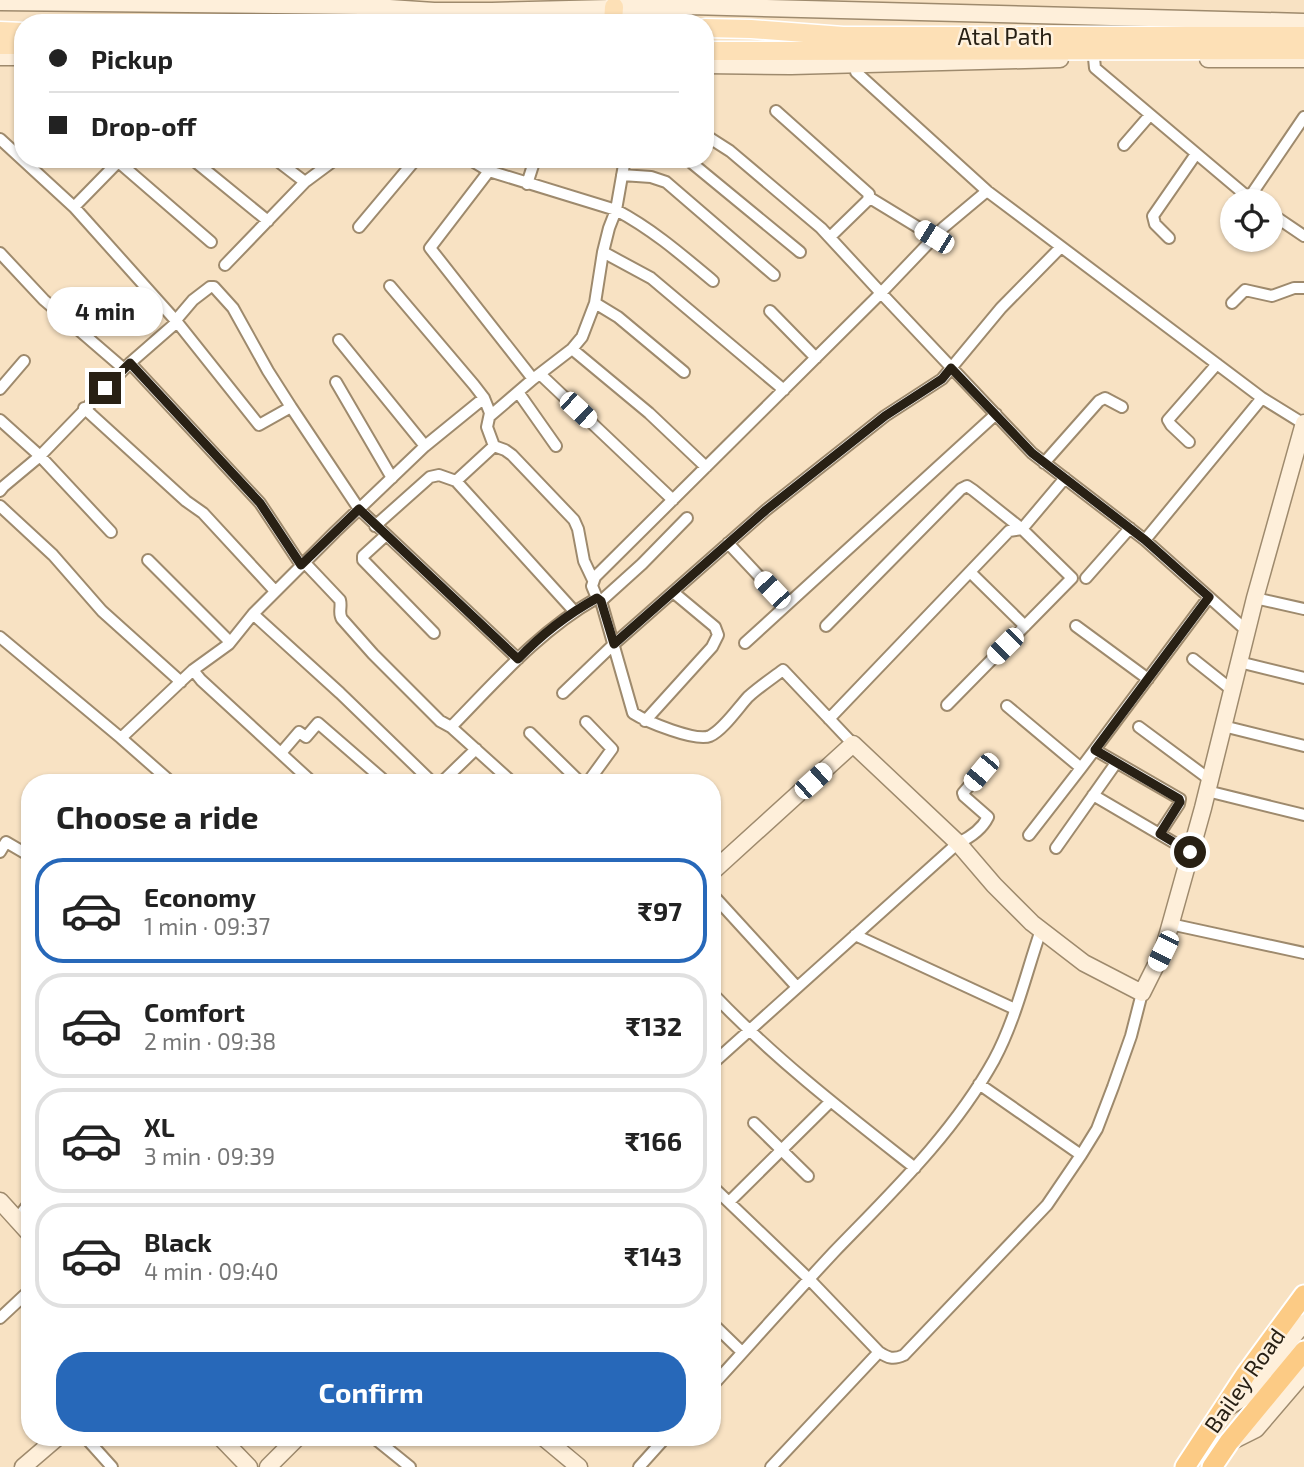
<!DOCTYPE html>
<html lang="en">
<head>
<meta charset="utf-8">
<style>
  :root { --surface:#fff; --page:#f2f2f2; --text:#222; --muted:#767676; --line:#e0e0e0; --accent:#2768b9 }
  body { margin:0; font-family:"Exo 2",sans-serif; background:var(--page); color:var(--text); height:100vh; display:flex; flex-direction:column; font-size:26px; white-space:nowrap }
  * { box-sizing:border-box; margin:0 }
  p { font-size:23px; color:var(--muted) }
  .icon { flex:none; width:38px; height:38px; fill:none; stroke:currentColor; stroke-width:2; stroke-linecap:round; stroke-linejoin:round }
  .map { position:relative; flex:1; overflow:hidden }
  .drawer { position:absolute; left:21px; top:774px; width:700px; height:672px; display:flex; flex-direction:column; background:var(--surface); border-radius:28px; box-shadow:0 2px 5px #0004 }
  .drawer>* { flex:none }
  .guide { position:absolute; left:14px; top:14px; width:700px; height:154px; border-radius:28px; box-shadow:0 2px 5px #0004; display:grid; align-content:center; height:154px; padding:0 35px; background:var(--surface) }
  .fabs { position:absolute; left:1220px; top:189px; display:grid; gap:14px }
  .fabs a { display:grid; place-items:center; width:63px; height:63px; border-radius:50%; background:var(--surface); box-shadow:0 2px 5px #0004; font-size:35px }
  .end { position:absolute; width:32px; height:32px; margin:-16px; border:9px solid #282014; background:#fff; box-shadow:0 0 0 4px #fff }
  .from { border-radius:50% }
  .bubble { position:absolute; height:49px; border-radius:24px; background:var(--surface); box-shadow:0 2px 5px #0004; font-size:23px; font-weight:700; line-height:49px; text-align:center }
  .car { position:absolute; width:21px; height:42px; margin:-21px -10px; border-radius:9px; box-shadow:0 0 5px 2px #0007; background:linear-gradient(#fff 24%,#345 0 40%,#fff 0 76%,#345 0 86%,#fff 0) }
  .guide b { display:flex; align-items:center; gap:24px; height:66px; font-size:26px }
  .guide b+b { border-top:2px solid var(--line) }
  .guide i { width:18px; height:18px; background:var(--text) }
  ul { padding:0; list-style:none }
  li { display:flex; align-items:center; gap:21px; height:105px; margin:0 14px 10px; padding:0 21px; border:4px solid var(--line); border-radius:28px }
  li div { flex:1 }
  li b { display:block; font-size:26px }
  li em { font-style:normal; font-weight:700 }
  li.active { border-color:var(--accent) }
  li>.icon { width:63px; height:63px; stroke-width:1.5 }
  h2 { padding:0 35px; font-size:32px; line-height:84px }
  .cta { display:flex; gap:14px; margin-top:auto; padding:14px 35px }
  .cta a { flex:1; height:80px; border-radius:28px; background:var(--accent); color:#fff; font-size:28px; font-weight:700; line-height:80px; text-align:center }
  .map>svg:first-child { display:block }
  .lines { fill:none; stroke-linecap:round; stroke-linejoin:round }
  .street-casing { stroke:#9e8a6d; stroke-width:14 }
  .secondary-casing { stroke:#9e8a6d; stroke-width:19 }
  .primary-casing { stroke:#fff; stroke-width:21 }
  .highway-casing { stroke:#fff; stroke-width:23 }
  .street { stroke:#fff; stroke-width:10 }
  .secondary { stroke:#feefda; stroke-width:16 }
  .primary { stroke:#fde0b6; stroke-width:18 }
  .highway { stroke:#fccb85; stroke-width:19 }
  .route { stroke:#282014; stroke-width:9 }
  .labels { text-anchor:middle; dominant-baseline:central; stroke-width:5; stroke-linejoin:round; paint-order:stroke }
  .street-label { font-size:23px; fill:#282014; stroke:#fef1de }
</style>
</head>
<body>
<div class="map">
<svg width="1304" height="1467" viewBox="0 0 1304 1467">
  <rect width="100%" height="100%" fill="#f8e2c3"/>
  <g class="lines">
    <defs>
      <path id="street" d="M1094,58l1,10 154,130
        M856,63v9l131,119
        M776,111l93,83 -1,6 -38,37
        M0,139l74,68 103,115 82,103 32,-18 68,102 159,150
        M1124,145l26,-30
        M115,159l96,83
        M192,159l76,62
        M275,159l30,23
        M469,159l20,12 127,39c36,19 66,45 97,71
        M687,159l113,93
        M489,171l-59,77 103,131
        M622,175l29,2 15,5 108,93
        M527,184l8,-25
        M870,198l64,39
        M1253,201l-4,-3 55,-81
        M74,207l44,-45
        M1270,213l34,23
        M359,227l57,-68
        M1169,238l-14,-14 -2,-8 43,-62
        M603,252l48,26 133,112
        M0,253l44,47 80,69
        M225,265l80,-83 31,-23
        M390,286l84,99 10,13 6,15 -3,14 7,19 -38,35
        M595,303l23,14 66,55
        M1232,303l13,-13 27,6 22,-8h10
        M770,311l46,47
        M176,320l17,-20 17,-13h4l19,21 35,63 23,36
        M339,340l86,106
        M572,349l77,64 57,54
        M130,363l130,140 41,62
        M540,374l133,126
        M336,382l56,96
        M0,389l24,-28
        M518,392l38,54
        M84,408l102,93 17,12 72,78
        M490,416l43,-37 39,-30 10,-12 13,-34 8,-51 6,-24 7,-18 9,-51
        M0,420l40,36 71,76
        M1189,442l-18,-17 -3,-5 49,-56
        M494,446l11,4 7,5 62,65 4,9 6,32 9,19
        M1044,463l55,-62 6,-3 17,9
        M0,491l4,-5 36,-30 90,-93 47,-41
        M0,506l53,49 49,56 79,71
        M375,526l55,-49 9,-2 17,6 118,130
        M386,535l-23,21v4l71,73
        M1145,540l117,-142
        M728,543l58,62
        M148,560l80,80 1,4
        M305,563l35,37c2,7 -2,13 2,19l31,35 67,67 11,6
        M970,572l55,54
        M1086,578l44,-50
        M597,598l4,3 32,112c14,9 63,29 77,23 13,-6 28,-28 38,-39 11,-10 23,-18 35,-27l70,74
        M1255,598l49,11
        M601,601l41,-37 45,-46
        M253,614l87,79 92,89
        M826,626l135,-137 6,-3 6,4 49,39 50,49 -125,127
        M1076,626l72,53
        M1247,631l-102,-91 -113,-87 -151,-160 63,-66 43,-36 275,207 42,26
        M0,637l121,101 50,44
        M745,643l251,-229
        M1193,659l39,31
        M1239,662l65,16
        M193,670l8,10 111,102
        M563,693l51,-49 152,-134 119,-94 57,-37 59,-71 60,-61
        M1007,706l74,62
        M829,719l180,-188 13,-2 43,-51
        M645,721l67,-74 6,-12 -3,-8 -42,-35
        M586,722l26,27 -24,33
        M1223,726l81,20
        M1139,727l70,52
        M530,733l50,49
        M121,738l72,-68 36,-26 24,-30 82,-82 90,-86 59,-48
        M1095,750l85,49 -1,5 -19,29
        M281,753l18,-21 7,5 12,-14 68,59
        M442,782l34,-33
        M512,782l-61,-55c46,-47 89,-97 146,-129l-5,-12 3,-9 286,-284 -60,-65 -91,-77 -25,-16
        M1207,791l97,24
        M1093,795l97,57
        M1029,835l52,-67 128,-171
        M1056,848l60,-85
        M0,852l6,-10 24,14
        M712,894l85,93
        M1170,924l134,29
        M855,935l160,74
        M714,995c61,64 131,118 201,173
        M712,1064l246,-221c11,-5 24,-14 30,-26l-24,-21 -1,-3 18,-21
        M979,1084l102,71
        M754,1123l54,53
        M712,1186l97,93 70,73
        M729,1202l101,-100
        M17,1219l13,-17
        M0,1318l30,-28
        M712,1323l30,29
        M712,1386c41,-45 81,-90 122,-134 58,-60 119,-118 160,-192 22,-41 32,-87 47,-130
        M85,1437l27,30
        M373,1437l37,30
        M639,1467l27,-30
        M771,1467l108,-115c9,6 14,8 25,3l143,-150 34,-50 16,-26 16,-42 18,-51 11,-43"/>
      <path id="secondary" d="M0,2l360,4 74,5h58l198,-5 614,16
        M0,57h23
        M1208,59h96
        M705,65l86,1 269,-7
        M712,872l141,-128 105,99 36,42 38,38 52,40 58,30 21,-42 40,-143 52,-210 49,-175
        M0,1201l30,33
        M1223,1410l20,-12 61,-75
        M220,1437l29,30
        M543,1437l36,30
        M1230,1442l26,-13 48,-56
        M23,1467l35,-30
        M268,1467l30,-30"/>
      <path id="primary" d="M613,23l1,-16
        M705,28l46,1 92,7h461
        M0,31l23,1
        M0,45h23
        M705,51l599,-1"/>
      <path id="highway" d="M1185,1467l61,-93 58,-79
        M1212,1467l17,-25 75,-91"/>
    </defs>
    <use href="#street" class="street-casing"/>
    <use href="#secondary" class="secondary-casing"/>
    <use href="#primary" class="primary-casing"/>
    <use href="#highway" class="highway-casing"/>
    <use href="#street" class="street"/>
    <use href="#secondary" class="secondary"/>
    <use href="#primary" class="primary"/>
    <use href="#highway" class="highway"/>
  </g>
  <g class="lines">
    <path class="route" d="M105,388l25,-25 130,140 41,62 58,-56 159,150c23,-24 50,-45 79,-61l4,3 13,43 152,-134 119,-94 57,-37 9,-11 81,85 113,87 64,57 -114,153 84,49 1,3 -20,32 30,18"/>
  </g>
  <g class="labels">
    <g class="street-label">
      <text x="1005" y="36">Atal Path</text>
      <text transform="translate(1244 1380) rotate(-55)">Bailey Road</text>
    </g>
  </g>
</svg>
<div class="fabs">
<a><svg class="icon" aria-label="locate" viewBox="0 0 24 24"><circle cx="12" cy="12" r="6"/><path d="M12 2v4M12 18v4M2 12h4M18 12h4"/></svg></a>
</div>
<i class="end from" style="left:1190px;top:852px"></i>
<i class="end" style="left:105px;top:388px"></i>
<div class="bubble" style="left:47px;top:287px;width:116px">4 min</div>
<i class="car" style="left:934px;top:237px;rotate:302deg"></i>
<i class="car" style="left:578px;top:410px;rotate:133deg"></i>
<i class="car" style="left:772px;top:590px;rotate:317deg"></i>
<i class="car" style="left:1005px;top:646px;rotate:225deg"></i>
<i class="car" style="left:981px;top:772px;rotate:220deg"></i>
<i class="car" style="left:813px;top:781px;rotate:48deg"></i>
<i class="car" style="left:1163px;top:951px;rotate:206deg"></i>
<div class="guide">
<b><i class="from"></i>Pickup</b>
<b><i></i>Drop-off</b>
</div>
<section class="drawer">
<h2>Choose a ride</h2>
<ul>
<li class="active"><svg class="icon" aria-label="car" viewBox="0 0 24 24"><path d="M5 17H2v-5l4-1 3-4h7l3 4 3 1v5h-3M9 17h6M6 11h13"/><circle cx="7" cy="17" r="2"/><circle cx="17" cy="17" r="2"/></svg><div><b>Economy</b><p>1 min · 09:37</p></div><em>₹97</em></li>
<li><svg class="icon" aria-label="car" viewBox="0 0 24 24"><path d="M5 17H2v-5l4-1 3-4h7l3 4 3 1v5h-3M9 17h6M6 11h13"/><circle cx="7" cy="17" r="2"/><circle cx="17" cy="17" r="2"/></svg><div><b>Comfort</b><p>2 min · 09:38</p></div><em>₹132</em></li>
<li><svg class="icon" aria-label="car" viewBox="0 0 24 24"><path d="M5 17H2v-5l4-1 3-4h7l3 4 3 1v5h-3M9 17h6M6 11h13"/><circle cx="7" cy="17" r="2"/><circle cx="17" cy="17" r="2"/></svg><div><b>XL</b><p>3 min · 09:39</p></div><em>₹166</em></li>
<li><svg class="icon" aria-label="car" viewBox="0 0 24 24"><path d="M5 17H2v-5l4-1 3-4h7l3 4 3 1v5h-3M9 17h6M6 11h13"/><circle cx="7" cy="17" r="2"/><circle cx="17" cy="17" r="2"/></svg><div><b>Black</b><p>4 min · 09:40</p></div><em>₹143</em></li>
</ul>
<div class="cta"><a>Confirm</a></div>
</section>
</div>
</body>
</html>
